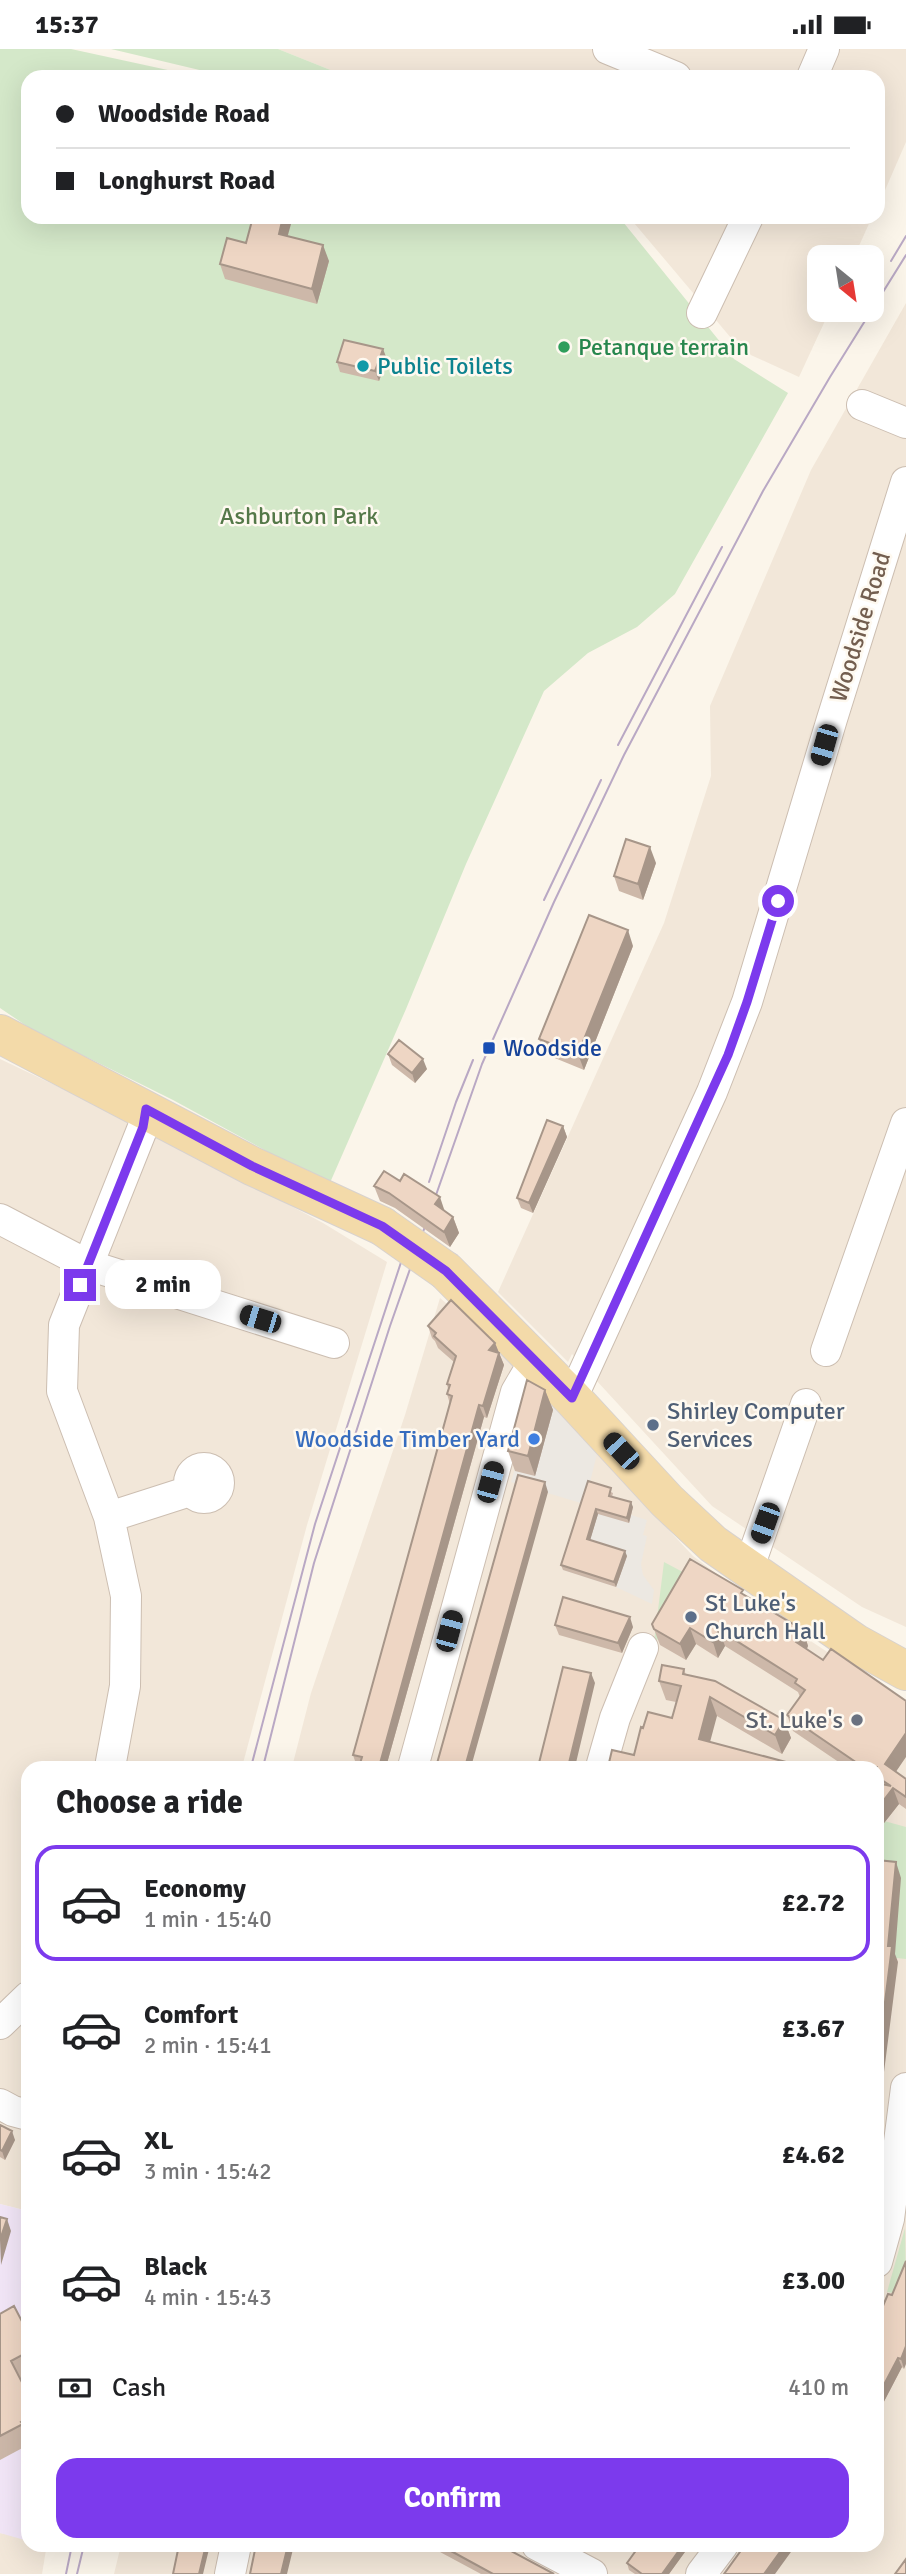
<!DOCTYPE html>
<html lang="en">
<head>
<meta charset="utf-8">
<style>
  :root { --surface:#fff; --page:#f2f2f2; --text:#202124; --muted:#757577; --line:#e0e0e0; --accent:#7c3aed }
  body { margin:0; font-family:Signika,sans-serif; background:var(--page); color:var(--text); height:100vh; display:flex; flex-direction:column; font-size:26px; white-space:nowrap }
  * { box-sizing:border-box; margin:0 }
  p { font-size:23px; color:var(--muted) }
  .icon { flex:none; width:38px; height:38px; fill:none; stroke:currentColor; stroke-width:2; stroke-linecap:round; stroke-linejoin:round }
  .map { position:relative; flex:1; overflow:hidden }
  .details { position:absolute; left:21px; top:1712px; width:863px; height:791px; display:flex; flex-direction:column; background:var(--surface); border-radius:21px; box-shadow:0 7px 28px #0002 }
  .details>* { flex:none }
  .guide { position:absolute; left:21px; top:21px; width:864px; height:154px; border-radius:21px; box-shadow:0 7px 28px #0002; display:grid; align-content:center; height:154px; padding:0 35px; background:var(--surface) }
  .needle { width:46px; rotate:150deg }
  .fabs { position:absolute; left:807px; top:196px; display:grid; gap:14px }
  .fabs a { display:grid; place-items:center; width:77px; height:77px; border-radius:14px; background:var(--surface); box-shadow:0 7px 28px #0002; font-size:35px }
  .end { position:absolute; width:32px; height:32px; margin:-16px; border:9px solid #7c3aed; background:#fff; box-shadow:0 0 0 4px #fff }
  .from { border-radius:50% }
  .bubble { position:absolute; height:49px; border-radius:21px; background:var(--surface); box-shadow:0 7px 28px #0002; font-size:23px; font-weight:700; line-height:49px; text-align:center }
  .car { position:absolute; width:21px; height:42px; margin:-21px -10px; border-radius:9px; box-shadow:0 0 5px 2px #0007; background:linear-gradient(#222 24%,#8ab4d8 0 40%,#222 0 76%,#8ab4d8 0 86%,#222 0) }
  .guide b { display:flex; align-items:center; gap:24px; height:66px; font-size:26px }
  .guide b+b { border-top:2px solid var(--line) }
  .guide i { width:18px; height:18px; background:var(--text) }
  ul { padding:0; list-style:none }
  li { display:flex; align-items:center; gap:21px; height:116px; margin:0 14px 10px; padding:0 21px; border:4px solid transparent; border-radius:21px }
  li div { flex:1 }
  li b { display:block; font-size:26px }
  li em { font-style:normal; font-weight:700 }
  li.on { border-color:var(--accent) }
  li>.icon { width:63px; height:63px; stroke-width:1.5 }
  h2 { padding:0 35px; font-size:32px; line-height:84px }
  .pay { display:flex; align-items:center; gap:18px; height:77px; padding:0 35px; font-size:26px }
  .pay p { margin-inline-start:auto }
  .action { display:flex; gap:14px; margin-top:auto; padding:14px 35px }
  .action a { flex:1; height:80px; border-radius:21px; background:var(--accent); color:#fff; font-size:28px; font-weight:700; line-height:80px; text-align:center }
  .status { display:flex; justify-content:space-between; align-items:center; height:49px; padding:0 35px; background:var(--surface); direction:ltr }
  .status svg { height:19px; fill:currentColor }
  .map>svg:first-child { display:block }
  .residential { fill:#f2e7d9 }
  .industrial { fill:#ece8e2 }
  .education { fill:#f2e6f7 }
  .green { fill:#d4e8c9 }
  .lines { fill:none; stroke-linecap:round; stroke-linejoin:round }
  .minor-casing { stroke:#ccbeb1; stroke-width:32 }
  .major-casing { stroke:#d8d2ce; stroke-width:40 }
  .minor { stroke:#fff; stroke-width:30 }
  .major { stroke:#f3daa9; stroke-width:38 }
  .tram { stroke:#b9a8c4; stroke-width:2 }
  .major-bridge-casing { stroke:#d8d2ce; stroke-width:40; stroke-linecap:butt }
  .major-bridge { stroke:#f3daa9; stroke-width:38 }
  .wall { fill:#cdb8a9 }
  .shaded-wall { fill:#a79689 }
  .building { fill:#eed6c4; stroke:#a79689; stroke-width:2 }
  .route { stroke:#7c3aed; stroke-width:9 }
  .leisure-dot { fill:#2e9e5b; stroke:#fef9f0; stroke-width:2.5 }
  .culture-dot { fill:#0f9aa8; stroke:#fef9f0; stroke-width:2.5 }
  .transit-dot { fill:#1a4fb4; stroke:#fef9f0; stroke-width:2.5 }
  .service-dot { fill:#5c6f8a; stroke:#fef9f0; stroke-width:2.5 }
  .shop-dot { fill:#3f7fe0; stroke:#fef9f0; stroke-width:2.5 }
  .worship-dot { fill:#6b7280; stroke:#fef9f0; stroke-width:2.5 }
  .labels { text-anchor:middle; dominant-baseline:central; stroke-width:5; stroke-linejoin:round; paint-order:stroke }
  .leisure-label { font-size:24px; fill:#27864d; stroke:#fef9f0; text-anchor:start }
  .culture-label { font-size:24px; fill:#0d838f; stroke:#fef9f0; text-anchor:start }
  .park-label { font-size:24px; fill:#547848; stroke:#fef9f0 }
  .street-label { font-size:24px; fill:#735e4f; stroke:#fef9f0 }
  .transit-label { font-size:24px; fill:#164399; stroke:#fef9f0; text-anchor:start }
  .service-label { font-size:24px; fill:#4e5e75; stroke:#fef9f0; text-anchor:start }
  .shop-label { font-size:24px; fill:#366cbe; stroke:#fef9f0; text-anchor:end }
  .worship-label { font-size:24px; fill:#5b616d; stroke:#fef9f0; text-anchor:end }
</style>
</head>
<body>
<div class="status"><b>15:37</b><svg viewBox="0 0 49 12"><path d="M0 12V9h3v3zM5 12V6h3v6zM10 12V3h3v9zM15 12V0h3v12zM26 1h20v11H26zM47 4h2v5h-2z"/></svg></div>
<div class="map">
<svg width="906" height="2525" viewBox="0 0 906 2525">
  <rect width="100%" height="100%" fill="#fbf5ea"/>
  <path class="residential" d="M278,0h628v93l-27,62 -1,-127h-530z
    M629,168h243l-18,40h-35v53h11l-31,67 -57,-26z
    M906,254v1324l-44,-20 -150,-101 -140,-152 -4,8 -70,-70 166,-369 47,-147 -1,-70 101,-236z
    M0,1010l143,68 180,96 64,39 -80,263 -65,242h-214v444l-28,-7z
    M440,1249l62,53 191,205 78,59 99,65 36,27v867h-792l7,-29h756v-778h-585l19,-74 94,-278z
    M0,2484l17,3 11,5v4h7l11,5 -4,24h-42z"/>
  <path class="industrial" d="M534,1351l19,7 44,47 -8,32 24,7 -2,8 22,6 -2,8 16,5 -4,15 4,1 -6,28 2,11 11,15 -2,14 -36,-17 -53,-17 21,-66 -73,-22z"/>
  <path class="education" d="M0,2155l28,7v330l-28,-8z"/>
  <path class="green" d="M0,0h71l129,28h-172v140h591l115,142 54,34 -113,201 -38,33 -49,26 -44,38 -78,173 -60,145 -77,176 -156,-85 -139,-69 -34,-23z
    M111,0h167l70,28h-119z
    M664,1513l30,16 -38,64h-2z
    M877,1770l29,8v132l-29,-3 18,-9 2,-23 -8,-1 -12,-48z
    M905,2179l1,51 -6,15 -13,-2z"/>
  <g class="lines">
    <defs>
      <path id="minor" d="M608,0l68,28
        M812,28l12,-28
        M702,264l46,-96
        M862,356l44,18
        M0,1170l88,46 246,78
        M826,1302l80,-228
        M572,1349l140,-306 35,-90 85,-283 74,-237
        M189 1434a15 15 0 1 1 30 0a15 15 0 1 1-30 0Z
        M109,1468l81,-26
        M748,1521l58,-166
        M110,1718l15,-81 1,-90 -17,-79 -47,-126 2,-66 79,-198 3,-18
        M413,1718l103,-375 10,-17 12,-11
        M601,1718l14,-49 28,-70
        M0,1975l28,-27
        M0,2055l13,7 15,4
        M877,2213l12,-43 17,-131
        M537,2496l55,29
        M230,2525l6,-29
        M701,2525l22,-29"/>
      <path id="major" d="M0,985l252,132 130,60
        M446,1222l126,127 95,103 46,43 142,99 51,28"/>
    </defs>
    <use href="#minor" class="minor-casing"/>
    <use href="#major" class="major-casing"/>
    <use href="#minor" class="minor"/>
    <use href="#major" class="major"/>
    <path class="tram" d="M891,212l15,-25
      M618,696l104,-198
      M544,851l57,-120
      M429,1133l27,-80 17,-42
      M251,1718l64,-243 93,-283
      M263,1718l51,-204 76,-237 92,-262 72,-162 70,-147 139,-264 67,-114 76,-122
      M66,2525l6,-29
      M77,2525l7,-29"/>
    <defs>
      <path id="major-bridge" d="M382,1177l64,45"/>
    </defs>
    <use href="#major-bridge" class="major-bridge-casing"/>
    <use href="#major-bridge" class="major-bridge"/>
  </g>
  <path class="wall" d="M288,187l41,25 -12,43 -92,-25 -5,-15 26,-21z
    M387,310l-8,22 -39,-9 -3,-10z
    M656,814l-13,37 -24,-9 -5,-15z
    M633,897l-49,124 -39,-16 -6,-15z
    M388,1005l39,15 -12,14 -23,-18z
    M563,1077l4,11 -34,76 -12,-5 -4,-10z
    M374,1137l71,26 8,5 6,16 -9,14 -55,-39 -15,-7z
    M428,1277l67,17 9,22 -17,53 -3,-1 -98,350h-29l-4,-12 97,-351 -3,-10 1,-5 -1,-5 7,-22 -16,-14 -3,-7 -3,-3z
    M545,1341l8,20 -18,66 -20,-5 -7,-20z
    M588,1432l25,12 -1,4 21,10 -4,16 -31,-9 -8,26 37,16 -11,31 -53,-17 -2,-5z
    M745,1546l58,35 5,16 -1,3 89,123 10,7v30l-7,-5 -22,28v7v-72h-31l-53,-36 -6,-16 13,-18 -2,-5 -73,-46 -7,12 -22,-14 -10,16 -26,-15 -8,-21z
    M555,1576l78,2 -11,26 -63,-18z
    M684,1620l2,6 98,45 7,18 -9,16 -65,-38 -83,39 9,-27 29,-10 4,-16 -10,-2 -7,-19z
    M0,2076l15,15 -10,20 -5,-3z
    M888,2245l16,75 -2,-2 -25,48z
    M0,2265l28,19v43l-7,3 7,15v51l-28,15z
    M427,2496h73l54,29h-73z
    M690,2496l-21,29h-34l-6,-4 -2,-7z"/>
  <path class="shaded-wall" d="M283,168h10l-9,32 -5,-15z
    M323,196l6,16 -12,43 -5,-15z
    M383,300l4,10 -8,22 -4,-10z
    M650,798l6,16 -13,37 -5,-16z
    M628,881l5,16 -49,124 -6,-16z
    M423,1010l4,10 -12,14 -3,-10z
    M563,1077l4,11 -34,76 -4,-10z
    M440,1148l5,15 -10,-8z
    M453,1168l6,16 -9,14 -6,-15z
    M495,1294l9,22 -17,53 -4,-12 6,-56z
    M545,1341l8,20 -18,66 -7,-20z
    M479,1356l5,12 -98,350h-7z
    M545,1433l3,10 -77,275h-6z
    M631,1453l2,5 -4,16 -2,-5z
    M596,1460l2,5 -9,30 -2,-5z
    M625,1502l2,5 -11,31 -2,-5z
    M630,1568l3,10 -11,26 -4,-10z
    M690,1579l6,16 -10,16 -6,-16z
    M719,1581l6,16 -7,12 -5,-16z
    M803,1581l5,16 -6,12 -6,-16z
    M591,1624l4,10 -20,84h-7z
    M710,1648l7,19 -11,41 -7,-18z
    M784,1671l7,18 -9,16 -7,-19z
    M906,1684v24l-15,22 -6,-15z
    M893,1739l6,16 -22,28v7v-30z
    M896,1813l5,16 -6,76 3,8 -21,165v-61z
    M12,2082l3,9 -10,20 -3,-9z
    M7,2170l4,12 -10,34 -1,-25z
    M906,2297v18l-2,5 -3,-10z
    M898,2309l4,9 -25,48v-17z
    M206,2496h4l-7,29h-4z
    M288,2496h6l-7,29h-6z
    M683,2496h7l-21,29h-7z
    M785,2496h11l-21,29h-11z"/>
  <path class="building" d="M253,168h30l-4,17 44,11 -11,44 -92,-25 7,-26 19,5z
    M344,291l39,9 -8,22 -38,-9z
    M626,790l24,8 -12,37 -24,-8z
    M589,866l39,15 -50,124 -39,-15z
    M399,991l24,19 -11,14 -24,-19z
    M547,1071l16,6 -34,77 -12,-5z
    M384,1122l16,10 4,-7 36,23 -5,7 18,13 -9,15 -55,-39 -15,-7z
    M451,1251l44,43 -6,7 10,3 -16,53 -4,-1 -100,362h-20l3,-10 -9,-2 99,-359 -5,-2 3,-9 -3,-1 9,-28 -22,-20 2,-3 -8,-7z
    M527,1331l18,10 -17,66 -20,-5z
    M518,1426l27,7 -80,285h-29z
    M588,1432l23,7 -2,8 22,6 -4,16 -31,-9 -9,30 38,12 -11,31 -53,-17z
    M690,1510l53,31 -2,3 62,37 -7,12 27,18 8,-11 75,52v32l-21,31 21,15v18l-13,-9 -16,21v-26l14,3 -14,-9v-10h-14l-76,-52 18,-25 -10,-7 2,-4 -78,-49 -6,12 -23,-14 -10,16 -26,-15 -2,-5z
    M563,1548l67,20 -12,26 -63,-18z
    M662,1616l22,4 -1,5 32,7 69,39 -9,15 -65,-38 -11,42 87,23 -1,5h-177l4,-17 22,5 7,-28 2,1 5,-16 24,6 9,-32 -22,-5z
    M563,1618l28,6 -23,94h-30z
    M877,1811l19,2 -8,84h4l-15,120z
    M0,2076l12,6 -10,20 -2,-1z
    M0,2168l7,2 -7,21z
    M906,2212v85l-5,13 -3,-1 -21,40v-78l11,-26 4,1z
    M14,2257l14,27v2l-5,3 5,9v5l-17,9 17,33v9l-3,1 3,5v9l-7,4 2,2 -23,12v-122z
    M179,2496h27l-7,29h-26z
    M256,2496h32l-7,29h-31z
    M440,2496h60l54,29h-61z
    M640,2496h43l-21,29h-20l-15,-11z
    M745,2496h40l-21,29h-40z
    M906,2510v15h-11z"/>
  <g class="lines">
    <path class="route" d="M80,1236l63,-158 3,-18 106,57 130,60 64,45 126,127 156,-343 19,-53 31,-101"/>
  </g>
  <circle class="leisure-dot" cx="564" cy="298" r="7"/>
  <circle class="culture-dot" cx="363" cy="317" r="7"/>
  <rect class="transit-dot" x="482" y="992" width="14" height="14" rx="3.5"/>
  <g class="service-dot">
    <circle cx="653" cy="1376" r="7"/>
    <circle cx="691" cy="1568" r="7"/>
  </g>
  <circle class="shop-dot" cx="534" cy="1390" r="7"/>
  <circle class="worship-dot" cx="857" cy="1671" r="7"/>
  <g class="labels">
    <g class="leisure-label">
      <text x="578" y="298">Petanque terrain</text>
    </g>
    <g class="culture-label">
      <text x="377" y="317">Public Toilets</text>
    </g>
    <g class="park-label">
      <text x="299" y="467">Ashburton Park</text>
    </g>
    <g class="street-label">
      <text transform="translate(860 578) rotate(-73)">Woodside Road</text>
    </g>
    <g class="transit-label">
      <text x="503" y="999">Woodside</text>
    </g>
    <g class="service-label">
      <text x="667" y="1362">Shirley Computer<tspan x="667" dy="28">Services</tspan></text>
      <text x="705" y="1554">St Luke's<tspan x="705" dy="28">Church Hall</tspan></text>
    </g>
    <g class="shop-label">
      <text x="520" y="1390">Woodside Timber Yard</text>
    </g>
    <g class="worship-label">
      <text x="843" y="1671">St. Luke's</text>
    </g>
  </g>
</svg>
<div class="fabs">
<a><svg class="needle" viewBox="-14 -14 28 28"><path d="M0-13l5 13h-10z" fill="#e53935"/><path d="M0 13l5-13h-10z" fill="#757577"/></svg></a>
</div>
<i class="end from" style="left:778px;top:852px"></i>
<i class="end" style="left:80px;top:1236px"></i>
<div class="bubble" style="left:105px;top:1211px;width:116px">2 min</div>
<i class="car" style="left:824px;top:696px;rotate:196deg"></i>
<i class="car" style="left:260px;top:1270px;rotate:287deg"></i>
<i class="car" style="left:621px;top:1402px;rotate:317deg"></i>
<i class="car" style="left:490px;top:1433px;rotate:15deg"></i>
<i class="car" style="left:765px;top:1474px;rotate:200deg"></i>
<i class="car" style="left:449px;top:1582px;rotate:15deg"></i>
<div class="guide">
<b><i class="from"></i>Woodside Road</b>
<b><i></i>Longhurst Road</b>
</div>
<section class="details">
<h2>Choose a ride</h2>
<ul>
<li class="on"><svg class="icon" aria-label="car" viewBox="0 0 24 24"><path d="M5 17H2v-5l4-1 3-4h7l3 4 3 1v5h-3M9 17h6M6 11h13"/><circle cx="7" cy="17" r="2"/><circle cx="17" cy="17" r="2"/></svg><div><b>Economy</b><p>1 min · 15:40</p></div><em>£2.72</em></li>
<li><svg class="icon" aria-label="car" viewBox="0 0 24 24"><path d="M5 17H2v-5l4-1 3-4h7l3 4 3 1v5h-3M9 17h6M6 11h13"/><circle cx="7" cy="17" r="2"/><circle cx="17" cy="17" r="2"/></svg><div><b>Comfort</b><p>2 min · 15:41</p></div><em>£3.67</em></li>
<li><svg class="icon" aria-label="car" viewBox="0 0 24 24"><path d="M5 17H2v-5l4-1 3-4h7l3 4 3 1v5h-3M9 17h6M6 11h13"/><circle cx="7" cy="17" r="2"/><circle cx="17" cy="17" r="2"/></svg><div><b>XL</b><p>3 min · 15:42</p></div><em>£4.62</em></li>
<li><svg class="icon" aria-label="car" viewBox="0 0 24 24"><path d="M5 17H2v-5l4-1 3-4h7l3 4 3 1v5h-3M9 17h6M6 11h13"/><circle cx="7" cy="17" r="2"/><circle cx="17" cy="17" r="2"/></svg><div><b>Black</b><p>4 min · 15:43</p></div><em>£3.00</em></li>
</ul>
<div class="pay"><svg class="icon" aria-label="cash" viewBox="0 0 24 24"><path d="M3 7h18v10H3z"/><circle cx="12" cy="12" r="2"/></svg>Cash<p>410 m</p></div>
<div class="action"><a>Confirm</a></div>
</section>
</div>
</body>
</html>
